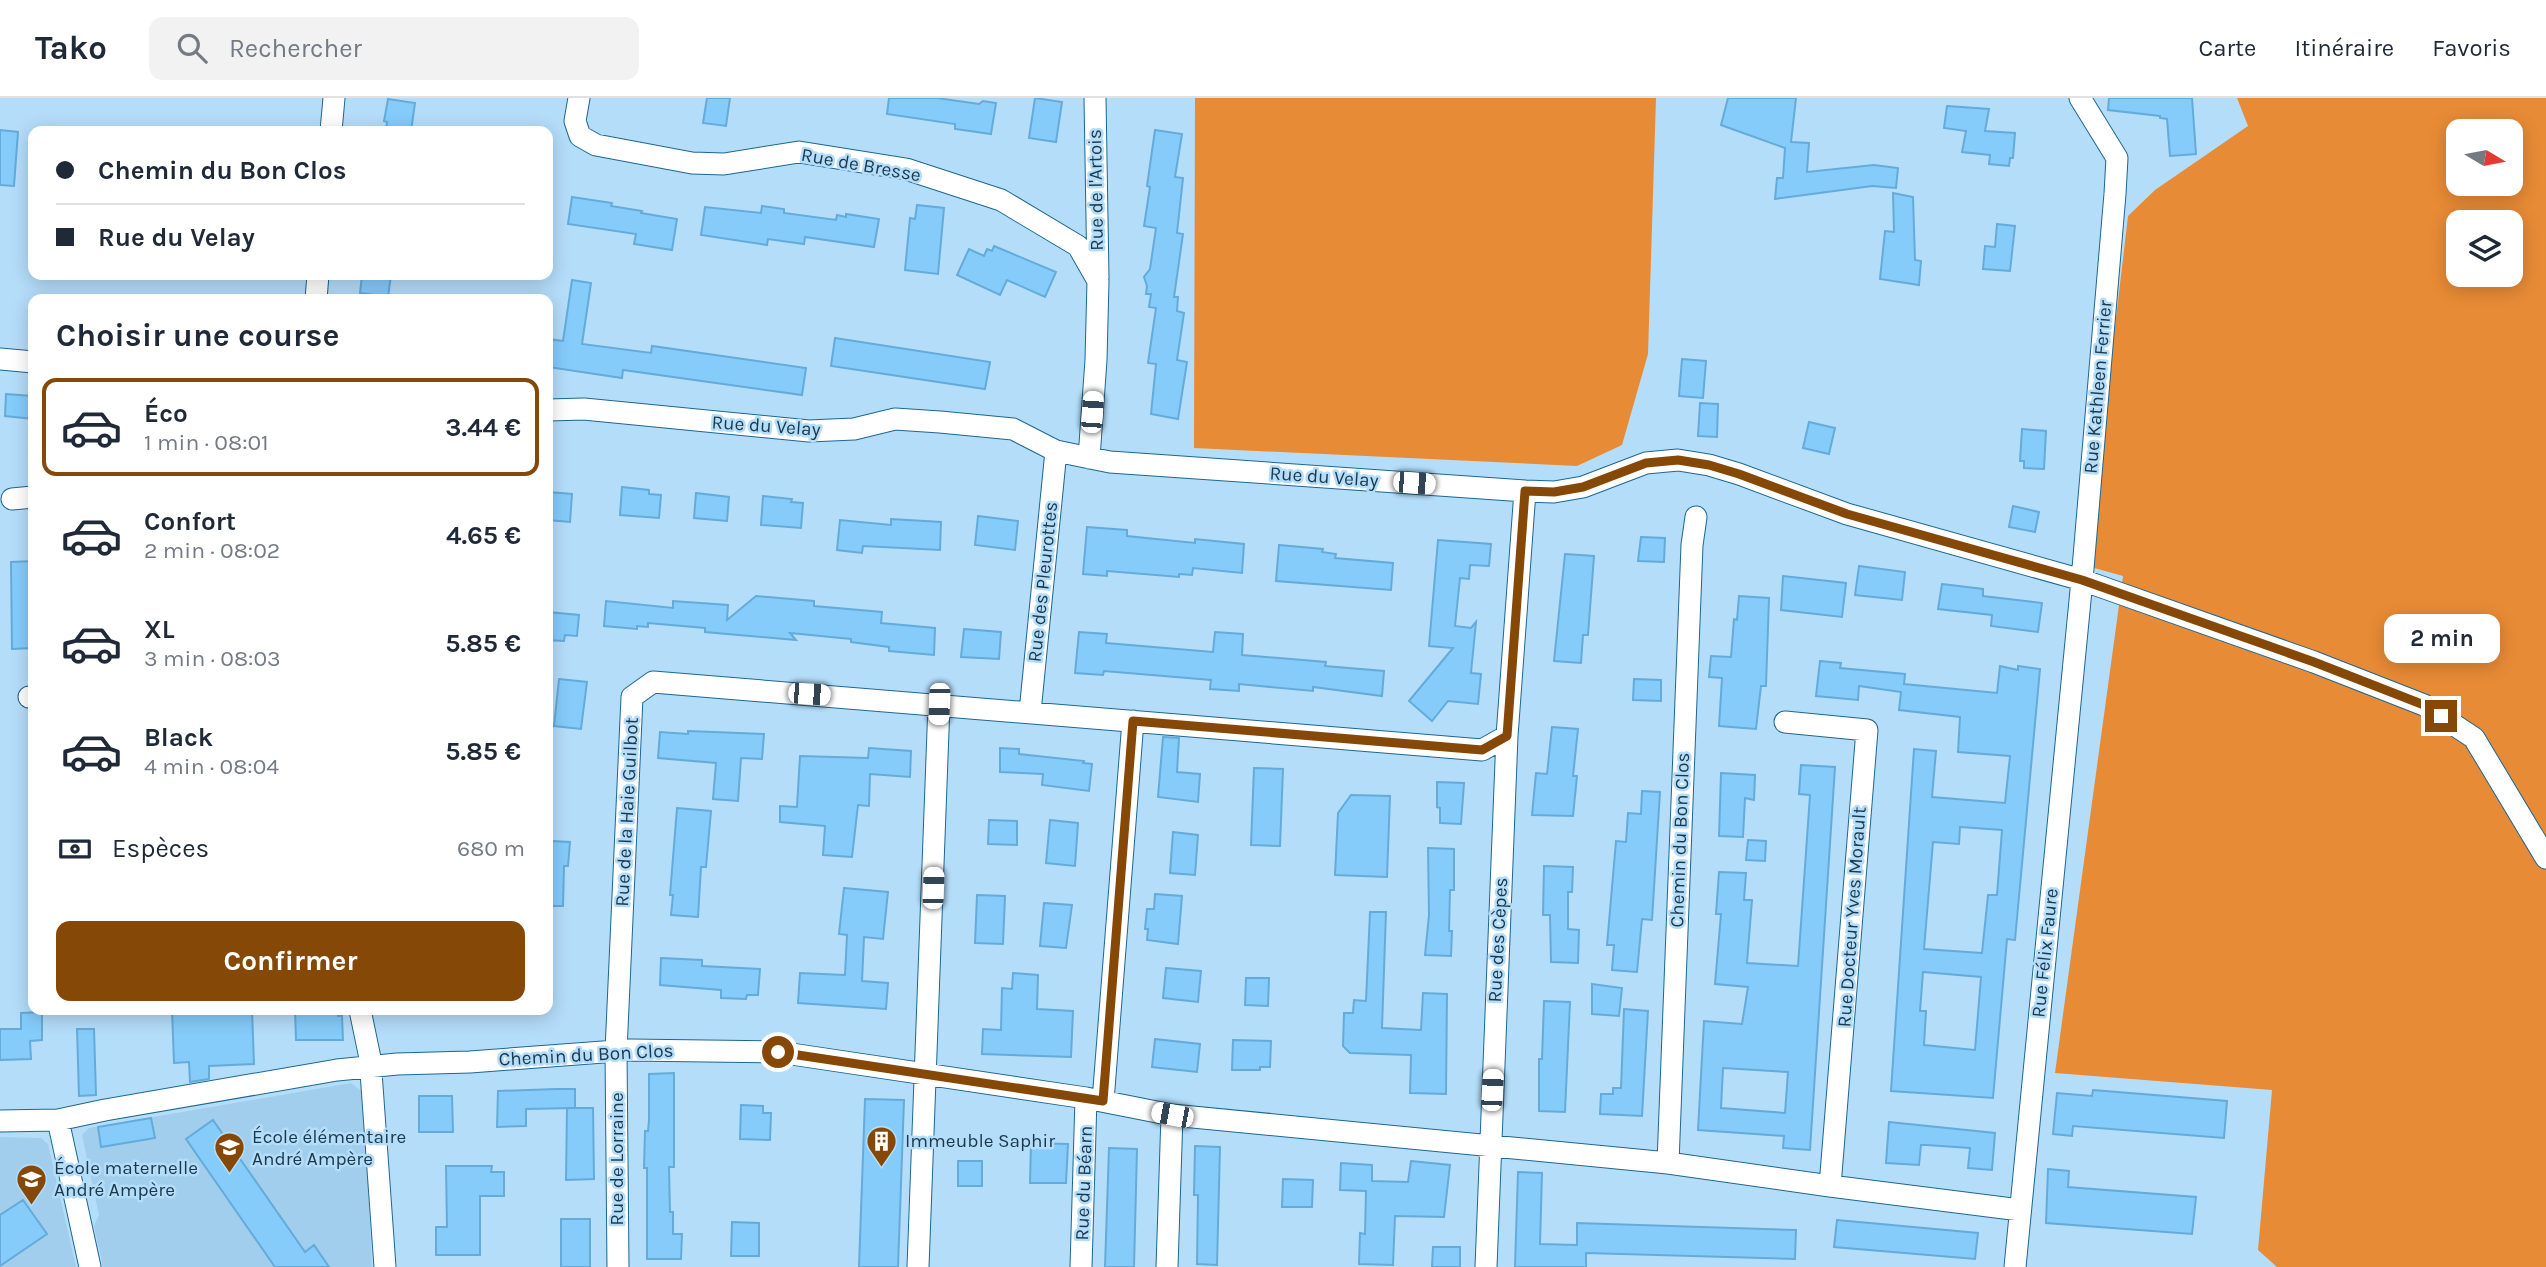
<!DOCTYPE html>
<html lang="fr">
<head>
<meta charset="utf-8">
<style>
  :root { --surface:#fff; --page:#f2f2f3; --text:#1f2937; --muted:#747a83; --line:#e0e1e3; --accent:#864807 }
  body { margin:0; font-family:Karla,sans-serif; background:var(--page); color:var(--text); height:100vh; display:flex; flex-direction:column; font-size:26px; white-space:nowrap }
  * { box-sizing:border-box; margin:0 }
  p { font-size:23px; color:var(--muted) }
  .icon { flex:none; width:38px; height:38px; fill:none; stroke:currentColor; stroke-width:2; stroke-linecap:round; stroke-linejoin:round }
  .map { position:relative; flex:1; overflow:hidden }
  .details { position:absolute; left:28px; top:196px; width:525px; height:721px; display:flex; flex-direction:column; background:var(--surface); border-radius:14px; box-shadow:0 4px 18px #0003 }
  .details>* { flex:none }
  .hud { position:absolute; left:28px; top:28px; width:525px; height:154px; border-radius:14px; box-shadow:0 4px 18px #0003; display:grid; align-content:center; height:154px; padding:0 28px; background:var(--surface) }
  .needle { width:46px; rotate:100deg }
  .controls { position:absolute; left:2446px; top:21px; display:grid; gap:14px }
  .controls a { display:grid; place-items:center; width:77px; height:77px; border-radius:14px; background:var(--surface); box-shadow:0 4px 18px #0003; font-size:35px }
  .end { position:absolute; width:32px; height:32px; margin:-16px; border:9px solid #864807; background:#fff; box-shadow:0 0 0 4px #fff }
  .from { border-radius:50% }
  .bubble { position:absolute; height:49px; border-radius:14px; background:var(--surface); box-shadow:0 4px 18px #0003; font-size:23px; font-weight:700; line-height:49px; text-align:center }
  .car { position:absolute; width:21px; height:42px; margin:-21px -10px; border-radius:9px; box-shadow:0 0 5px 2px #0007; background:linear-gradient(#fff 24%,#345 0 40%,#fff 0 76%,#345 0 86%,#fff 0) }
  .hud b { display:flex; align-items:center; gap:24px; height:66px; font-size:26px }
  .hud b+b { border-top:2px solid var(--line) }
  .hud i { width:18px; height:18px; background:var(--text) }
  ul { padding:0; list-style:none }
  li { display:flex; align-items:center; gap:21px; height:98px; margin:0 14px 10px; padding:0 14px; border:4px solid transparent; border-radius:14px }
  li div { flex:1 }
  li b { display:block; font-size:26px }
  li em { font-style:normal; font-weight:700 }
  li.active { border-color:var(--accent) }
  li>.icon { width:63px; height:63px; stroke-width:1.5 }
  h2 { padding:0 28px; font-size:32px; line-height:84px }
  .pay { display:flex; align-items:center; gap:18px; height:77px; padding:0 28px; font-size:26px }
  .pay p { margin-inline-start:auto }
  .button { display:flex; gap:14px; margin-top:auto; padding:14px 28px }
  .button a { flex:1; height:80px; border-radius:14px; background:var(--accent); color:#fff; font-size:28px; font-weight:700; line-height:80px; text-align:center }
  header { display:flex; align-items:center; gap:42px; box-sizing:border-box; height:98px; padding:0 35px; background:var(--surface); border-bottom:2px solid var(--line) }
  header strong { font-size:33px }
  nav { display:flex; gap:38px; margin-inline-start:auto; font-size:24px }
  .search { width:490px; height:63px; background:var(--page); display:flex; align-items:center; gap:18px; box-sizing:border-box; padding:0 24px; border-radius:14px; color:var(--muted); font-size:26px }
  .map>svg:first-child { display:block }
  .built { fill:#a0ceec }
  .green { fill:#e88b36; fill-rule:evenodd }
  .building { fill:#85ccfb; stroke:#65abd9; stroke-width:2; fill-rule:evenodd }
  .lines { fill:none; stroke-linecap:round; stroke-linejoin:round }
  .minor-casing { stroke:#1c6791; stroke-width:23 }
  .minor { stroke:#fff; stroke-width:21 }
  .route { stroke:#864807; stroke-width:9 }
  .labels { text-anchor:middle; dominant-baseline:central; stroke-width:5; stroke-linejoin:round; paint-order:stroke }
  .street-label { font-size:19px; fill:#1b394c; stroke:#b4ddfa }
  .poi-label { font-size:19px; fill:#1b394c; stroke:#b4ddfa; text-anchor:start }
</style>
</head>
<body>
<header>
<strong>Tako</strong>
<div class="search"><svg class="icon" aria-label="search" viewBox="0 0 24 24"><circle cx="10" cy="10" r="6"/><path d="M15 15l6 6"/></svg>Rechercher</div>
<nav><a>Carte</a><a>Itinéraire</a><a>Favoris</a></nav>
</header>
<div class="map">
<svg width="2546" height="1169" viewBox="0 0 2546 1169">
  <rect width="100%" height="100%" fill="#b4ddfa"/>
  <path class="built" d="M351,985l13,10 8,174h-269l-9,-41 5,-11 -17,-80 7,-7z
    M0,1039l41,1 7,6 28,123h-76z"/>
  <path class="green" d="M1195,0h461l-8,256 -26,91 -45,21 -383,-18z
    M2237,0h309v1169h-269l-19,-17 14,-160 -217,-17 68,-497 -36,-10 41,-350 27,-26 93,-64zM2459,33h52v53h-52zM2459,124h52v53h-52z"/>
  <path class="building" d="M707,0h23l-4,28 -23,-3z
    M889,0h48l42,6 4,-3 13,2 -5,31 -36,-5v-5l-68,-10z
    M1035,0l27,4 -6,40 -27,-4z
    M1728,0h68l-5,44 18,1 -2,29 67,-7 24,3 -2,20 -24,-2 -97,13 2,-21h6l2,-30 -64,-23z
    M2109,0h83l4,56 -26,2 -3,-37 -7,-1v-2l-52,-6z
    M388,1l27,4 -4,28h-25l1,-9 -3,-1z
    M1947,8l42,3 -4,22 30,2 -2,25h-3l-1,8 -20,-2 1,-9 -28,-3 4,-21 -22,-3z
    M0,32l18,2 -4,54 -14,-1z
    M1155,32l27,4 -7,43 8,1 -6,55 6,1 -9,63h4l-1,14 7,2 -7,47 10,2 -9,57 -27,-5 5,-50 -8,-1 8,-55 -7,-1 2,-13h-5l1,-8 -3,-9 6,-8 6,-41 -12,-2 6,-39 -3,-1z
    M1893,95l20,4 2,63 6,1 -2,24 -39,-6 5,-48 9,1z
    M572,99l40,6 -1,3 31,5 -1,2 36,6 -5,31 -38,-6 2,-10 -68,-10z
    M917,107l27,3 -6,66 -33,-4 5,-52 5,1z
    M762,108l22,3v4l52,7 1,-5 9,2v-3l33,5 -5,28 -69,-10 -1,7 -36,-5 -1,6 -66,-10 4,-28 56,6z
    M1997,126l18,2 -5,45 -27,-2 2,-23 10,1z
    M994,148l62,26 -11,25 -38,-17 -7,15 -43,-20 12,-26 15,7 3,-7 5,2z
    M362,177h29l-3,22 -28,-4z
    M572,182l19,3 -9,61 69,9 1,-7 154,22 -4,27 -179,-25 -1,8 -74,-11v-28l15,2z
    M835,240l155,24 -5,27 -154,-23z
    M1682,261l24,2 -3,37 -24,-2z
    M6,296l27,2v23l-28,-3z
    M1700,305l18,1 -1,33 -19,-1z
    M1809,324l26,6 -6,26 -26,-6z
    M2022,331l24,2 -2,38 -20,-1v-7h-4z
    M622,389l27,3v4l12,1 -2,23 -39,-3z
    M548,394l24,2 -2,28 -22,-2z
    M696,395l33,4 -2,24 -33,-3z
    M763,398l29,3 -1,3 12,1 -2,25 -40,-3z
    M2013,408l26,6 -4,20 -26,-5z
    M978,418l40,5 -3,29 -40,-5z
    M891,421l50,3 -1,28 -77,-4 -1,7 -25,-3 3,-30 51,5z
    M1087,429l40,3v6l68,7v-4l49,5 -2,29 -49,-5 -1,7 -13,-1v3l-72,-6v5l-24,-2z
    M1641,439l24,1 -1,24 -26,-1z
    M1438,442l53,4 -2,22 -19,-1 -1,14 -9,-1 -5,48 16,2 5,-6 -5,51 10,1 -3,30 -30,-3 -16,20 -23,-20 44,-53 -24,-2z
    M1279,447l44,4 -1,3 14,2 -1,4 58,5 -2,27 -115,-9z
    M1565,456l29,2 -6,79h-5l-2,28 -27,-2z
    M33,463v87l-21,1 -1,-87z
    M1859,468l46,6 -3,28 -47,-5z
    M1783,478l63,7 -4,34 -61,-7z
    M1942,486l41,5v7l59,7 -4,29 -47,-6 1,-11 -54,-6z
    M756,498l58,5v5l68,6 -1,11 54,5 -1,27 -45,-4v-4l-38,-5v-3l-61,-6 6,7 -91,-8v-4l-57,-5v4l-11,-1v3l-33,-3 2,-25 67,7v-7l55,4 -1,15z
    M1739,498l30,2 -3,88h-5l-5,43 -37,-3 3,-48 -13,-1 2,-21 20,1 3,-38 3,1z
    M548,514l31,3 -2,21 -12,-1 -1,6 -16,-1z
    M964,531l37,3 -2,27 -38,-2z
    M1079,534l28,2 -1,9 107,9 2,-20 28,2 -1,21 84,7 -1,4 59,5 -2,25 -69,-9v4l-74,-7v7l-29,-2 1,-9 -107,-9 -1,4 -28,-2z
    M1820,563l21,2 -1,5 65,6 -1,10 93,9 3,-27 18,4v-4l22,3 -25,271 -8,-1 -14,159 -102,-7 23,-342 22,2 -4,46 73,6 5,-47 -52,-4 2,-35 -61,-7 2,-18 -42,-6 -1,14 -42,-4zM1960,729l42,3 -5,65h-9l-6,58 -58,-4 9,-107 26,2zM1923,874l58,5 -6,73 -51,-5 2,-34h-6z
    M559,581l28,3 -6,47 -27,-3z
    M1634,581l27,1v21l-28,-1z
    M1552,629l26,2 -5,47h4l-4,40 -41,-1 4,-42 11,1z
    M688,633l76,3 -2,25 -21,-1 -3,43 -25,-2 3,-36 -58,-5 2,-26 28,2z
    M1163,639l16,1 -2,34 23,2 -2,28 -40,-5z
    M869,650l42,3 -1,26 -40,-3 -1,32 -11,-1 -6,52 -29,-2 2,-29 -45,-4v-16l17,1 3,-51 68,2z
    M1000,650l19,1v5l65,7 -1,2 9,1 -3,27 -47,-6 1,-11 -43,-2z
    M1801,667l34,2 -25,383 -27,-2 1,-12 -86,-6 6,-109 38,3 6,-37 -33,-3 6,-70h-5l3,-42 27,1 -2,27h8l-5,63 51,3 12,-171 -11,-1zM1723,970l65,4 -3,41 -64,-5z
    M1254,670l29,1 -3,77 -29,-1z
    M1721,675l34,2 -1,25 -9,-2 -2,39 -24,-1z
    M1437,684l27,1 -3,41 -21,-1v-15l-3,-1z
    M1642,693l18,1 -8,128 -10,-1 -5,53 -25,-2 2,-25h-7l9,-104 10,1 2,-29 13,1z
    M1351,697l39,1 -3,81 -52,-2 3,-62z
    M677,710l34,3 -5,56h-5l-3,50 -27,-2 2,-20h-3z
    M989,722l28,1v24l-29,-1z
    M1050,722l28,3 -3,43 -29,-3z
    M1173,734l25,3 -3,40 -25,-2z
    M1748,742l18,1 -1,20 -19,-1z
    M552,743l18,1 -2,24h-4l-1,40h-15v-61h4z
    M1428,750l26,1v41h-4l-1,41h3l-1,25 -26,-1 4,-40z
    M1544,768l29,1 -1,25h-4v37l11,1 -1,33 -27,-1 -1,-47h-7z
    M844,790l44,4 -5,47 -19,-2 -2,44 26,2 -2,26 -88,-6 2,-30 45,2 2,-40 -8,-1z
    M1155,796l27,2 -4,48 -31,-4 1,-11h-3l2,-20h7z
    M977,797l28,1 -2,48 -28,-1z
    M1044,805l28,2 -6,43 -26,-2z
    M1370,814h16l-4,116 39,2 2,-37 24,1 -1,100 -36,-1 1,-38 -61,-2 -7,-7 1,-33h9l1,-13 12,1z
    M661,860l41,2v6l58,3 -2,26h-11l-1,4 -25,-1v-8l-61,-5z
    M1166,870l35,3 -3,31 -35,-4z
    M1013,875l25,2 -1,34 36,2 -2,46 -89,-3 1,-25 18,1 1,-42 10,1z
    M1246,880h23l-1,28 -23,-1z
    M1592,886l30,4 -3,28 -27,-2z
    M1544,903l26,1 -5,110 -26,-1v-52h3z
    M1624,911l24,2 -6,105 -42,-2 1,-20h12v-6h8z
    M172,912h80l2,54 -45,2v13l-19,3 -1,-20 -15,1z
    M295,912h21v4l22,-2v4h4l1,24h-47z
    M42,914v28l-12,1 1,18 -31,1v-31h21v-16z
    M77,931h17l2,66 -17,1z
    M1155,941l45,5 -3,28 -45,-5z
    M1233,942l38,1 -1,26h-10v3h-28z
    M674,975v94h-5l1,45h3v22h9l-1,25h-34v-91h-3l1,-37h3l1,-11v-46z
    M556,991h19v19l-49,1v17l-29,1 1,-36z
    M2093,992l134,11 -3,37 -151,-12 -1,10 -19,-2 4,-41 35,3z
    M419,998h33l1,36h-34z
    M865,1001l39,1 -6,167h-39z
    M741,1007l22,1v7h8l-1,27 -30,-1z
    M567,1010h26l1,71 -28,1z
    M151,1020l4,20 -54,9 -3,-20z
    M213,1022l92,132 9,-7 15,22h-54l-89,-128z
    M1889,1024l106,11 -3,37 -24,-2 2,-20 -44,-3h-5l-2,20 -33,-2z
    M1031,1045l37,1 -2,39h-36z
    M1195,1048l25,1 -3,118 -20,-1 1,-69h-4z
    M1109,1050l28,1 -3,118h-29z
    M958,1063h24v25h-24z
    M1411,1063l39,4 -6,52 -49,-1 -2,49 -34,-1 1,-31 5,1 1,-43 -26,-1 1,-27 31,2v16l36,1z
    M446,1068h46l-1,6h13v24h-24v59h-44v-28h11z
    M2048,1071l21,2 -1,16 128,10 -4,37 -146,-11z
    M1518,1074l24,1 -2,71 37,1v-22l219,7 -1,29 -209,-6v14h-71z
    M1283,1081l30,1 -1,27h-30z
    M23,1102l24,34 -47,32v-51z
    M561,1121h29v48h-29z
    M1837,1122l141,13 -3,26 -141,-12z
    M732,1124l27,1v33h-28z
    M1433,1149h27v20h-28z"/>
  <g class="lines">
    <defs>
      <path id="minor" d="M579,0l-4,23 5,15 16,9 96,18 32,1 75,-12 107,17 95,31 77,46 20,35 -2,79 -7,98
        M1095,0l3,180
        M331,33l3,-33
        M316,201l2,-24
        M0,261l33,3
        M548,312l36,-1 225,22 45,-2 41,-10 45,3 73,7 43,22 54,11 415,29 29,1 29,-5 63,-24 32,-3 31,5 30,9 108,40 235,66 232,82 110,43 50,33 72,120
        M12,401l21,-2
        M29,599h4
        M1030,614l26,-261
        M1785,624l82,8 -37,456
        M360,912l10,48 15,209
        M1103,1003l30,-380
        M58,1022l32,147
        M0,1023l58,-1 47,-10 232,-40 60,-6 73,-2 160,-12 148,2 308,46 86,17 496,48 162,23 190,24
        M1668,1065l24,-618 4,-28
        M618,1169l-2,-216 16,-354 21,-15 829,68 25,-14 18,-245
        M918,1169l21,-563
        M1081,1169l5,-169
        M1167,1169l5,-152
        M1486,1169l21,-531
        M2015,1169l67,-687 33,-386 2,-36 -37,-60"/>
    </defs>
    <use href="#minor" class="minor-casing"/>
    <use href="#minor" class="minor"/>
  </g>
  <g class="lines">
    <path class="route" d="M778,954l325,49 30,-380 349,29 25,-14 18,-245 29,1 29,-5 63,-24 32,-3 31,5 30,9 108,40 235,66 232,82 110,43 17,11"/>
  </g>
  <defs>
    <symbol id="building-pin" viewBox="-11 -11 22 30"><path d="M0 17L-7.5 6A9.5 9.5 0 1 1 7.5 6Z" fill="#864807" stroke="#b4ddfa"/><path d="M-4-6H4V6H1V3H-1V6H-4ZM-2.5-4.3h1.7v1.8h-1.7ZM.8-4.3h1.7v1.8H.8ZM-2.5-1h1.7V.8h-1.7ZM.8-1h1.7V.8H.8Z" fill="#fff"/></symbol>
    <symbol id="school-pin" viewBox="-11 -11 22 30"><path d="M0 17L-7.5 6A9.5 9.5 0 1 1 7.5 6Z" fill="#864807" stroke="#b4ddfa"/><path d="M0-5L7-2L0 1L-7-2ZM-4 1L0 2.5L4 1V4Q0 6-4 4Z" fill="#fff"/></symbol>
  </defs>
  <g fill-rule="evenodd">
    <use href="#building-pin" x="864" y="1026" width="35" height="47"/>
    <use href="#school-pin" x="212" y="1032" width="35" height="47"/>
    <use href="#school-pin" x="14" y="1064" width="35" height="47"/>
  </g>
  <g class="labels">
    <g class="street-label">
      <text transform="translate(861 67) rotate(10)">Rue de Bresse</text>
      <text transform="translate(1096 92) rotate(-91)">Rue de l'Artois</text>
      <text transform="translate(2098 289) rotate(-85)">Rue Kathleen Ferrier</text>
      <text transform="translate(766 328) rotate(4)">Rue du Velay</text>
      <text transform="translate(1324 379) rotate(4)">Rue du Velay</text>
      <text transform="translate(1043 484) rotate(-84)">Rue des Pleurottes</text>
      <text transform="translate(627 714) rotate(-87)">Rue de la Haie Guilbot</text>
      <text transform="translate(1680 742) rotate(-88)">Chemin du Bon Clos</text>
      <text transform="translate(1852 819) rotate(-86)">Rue Docteur Yves Morault</text>
      <text transform="translate(1498 842) rotate(-87)">Rue des Cèpes</text>
      <text transform="translate(2045 855) rotate(-84)">Rue Félix Faure</text>
      <text transform="translate(586 957) rotate(-3)">Chemin du Bon Clos</text>
      <text transform="translate(617 1061) rotate(-90)">Rue de Lorraine</text>
      <text transform="translate(1084 1085) rotate(-88)">Rue du Béarn</text>
    </g>
    <g class="poi-label">
      <text x="252" y="1039">École élémentaire<tspan x="252" dy="22">André Ampère</tspan></text>
      <text x="905" y="1043">Immeuble Saphir</text>
      <text x="54" y="1070">École maternelle<tspan x="54" dy="22">André Ampère</tspan></text>
    </g>
  </g>
</svg>
<div class="controls">
<a><svg class="needle" viewBox="-14 -14 28 28"><path d="M0-13l5 13h-10z" fill="#e53935"/><path d="M0 13l5-13h-10z" fill="#747a83"/></svg></a>
<a><svg class="icon" aria-label="layers" viewBox="0 0 24 24"><path d="M12 4l9 5-9 5-9-5zM3 14l9 5 9-5"/></svg></a>
</div>
<i class="end from" style="left:778px;top:954px"></i>
<i class="end" style="left:2441px;top:618px"></i>
<div class="bubble" style="left:2384px;top:516px;width:116px">2 min</div>
<i class="car" style="left:1092px;top:314px;rotate:4deg"></i>
<i class="car" style="left:1414px;top:385px;rotate:94deg"></i>
<i class="car" style="left:809px;top:596px;rotate:94deg"></i>
<i class="car" style="left:939px;top:606px;rotate:182deg"></i>
<i class="car" style="left:933px;top:790px;rotate:2deg"></i>
<i class="car" style="left:1492px;top:992px;rotate:3deg"></i>
<i class="car" style="left:1172px;top:1017px;rotate:281deg"></i>
<div class="hud">
<b><i class="from"></i>Chemin du Bon Clos</b>
<b><i></i>Rue du Velay</b>
</div>
<section class="details">
<h2>Choisir une course</h2>
<ul>
<li class="active"><svg class="icon" aria-label="car" viewBox="0 0 24 24"><path d="M5 17H2v-5l4-1 3-4h7l3 4 3 1v5h-3M9 17h6M6 11h13"/><circle cx="7" cy="17" r="2"/><circle cx="17" cy="17" r="2"/></svg><div><b>Éco</b><p>1 min · 08:01</p></div><em>3.44 €</em></li>
<li><svg class="icon" aria-label="car" viewBox="0 0 24 24"><path d="M5 17H2v-5l4-1 3-4h7l3 4 3 1v5h-3M9 17h6M6 11h13"/><circle cx="7" cy="17" r="2"/><circle cx="17" cy="17" r="2"/></svg><div><b>Confort</b><p>2 min · 08:02</p></div><em>4.65 €</em></li>
<li><svg class="icon" aria-label="car" viewBox="0 0 24 24"><path d="M5 17H2v-5l4-1 3-4h7l3 4 3 1v5h-3M9 17h6M6 11h13"/><circle cx="7" cy="17" r="2"/><circle cx="17" cy="17" r="2"/></svg><div><b>XL</b><p>3 min · 08:03</p></div><em>5.85 €</em></li>
<li><svg class="icon" aria-label="car" viewBox="0 0 24 24"><path d="M5 17H2v-5l4-1 3-4h7l3 4 3 1v5h-3M9 17h6M6 11h13"/><circle cx="7" cy="17" r="2"/><circle cx="17" cy="17" r="2"/></svg><div><b>Black</b><p>4 min · 08:04</p></div><em>5.85 €</em></li>
</ul>
<div class="pay"><svg class="icon" aria-label="cash" viewBox="0 0 24 24"><path d="M3 7h18v10H3z"/><circle cx="12" cy="12" r="2"/></svg>Espèces<p>680 m</p></div>
<div class="button"><a>Confirmer</a></div>
</section>
</div>
</body>
</html>
